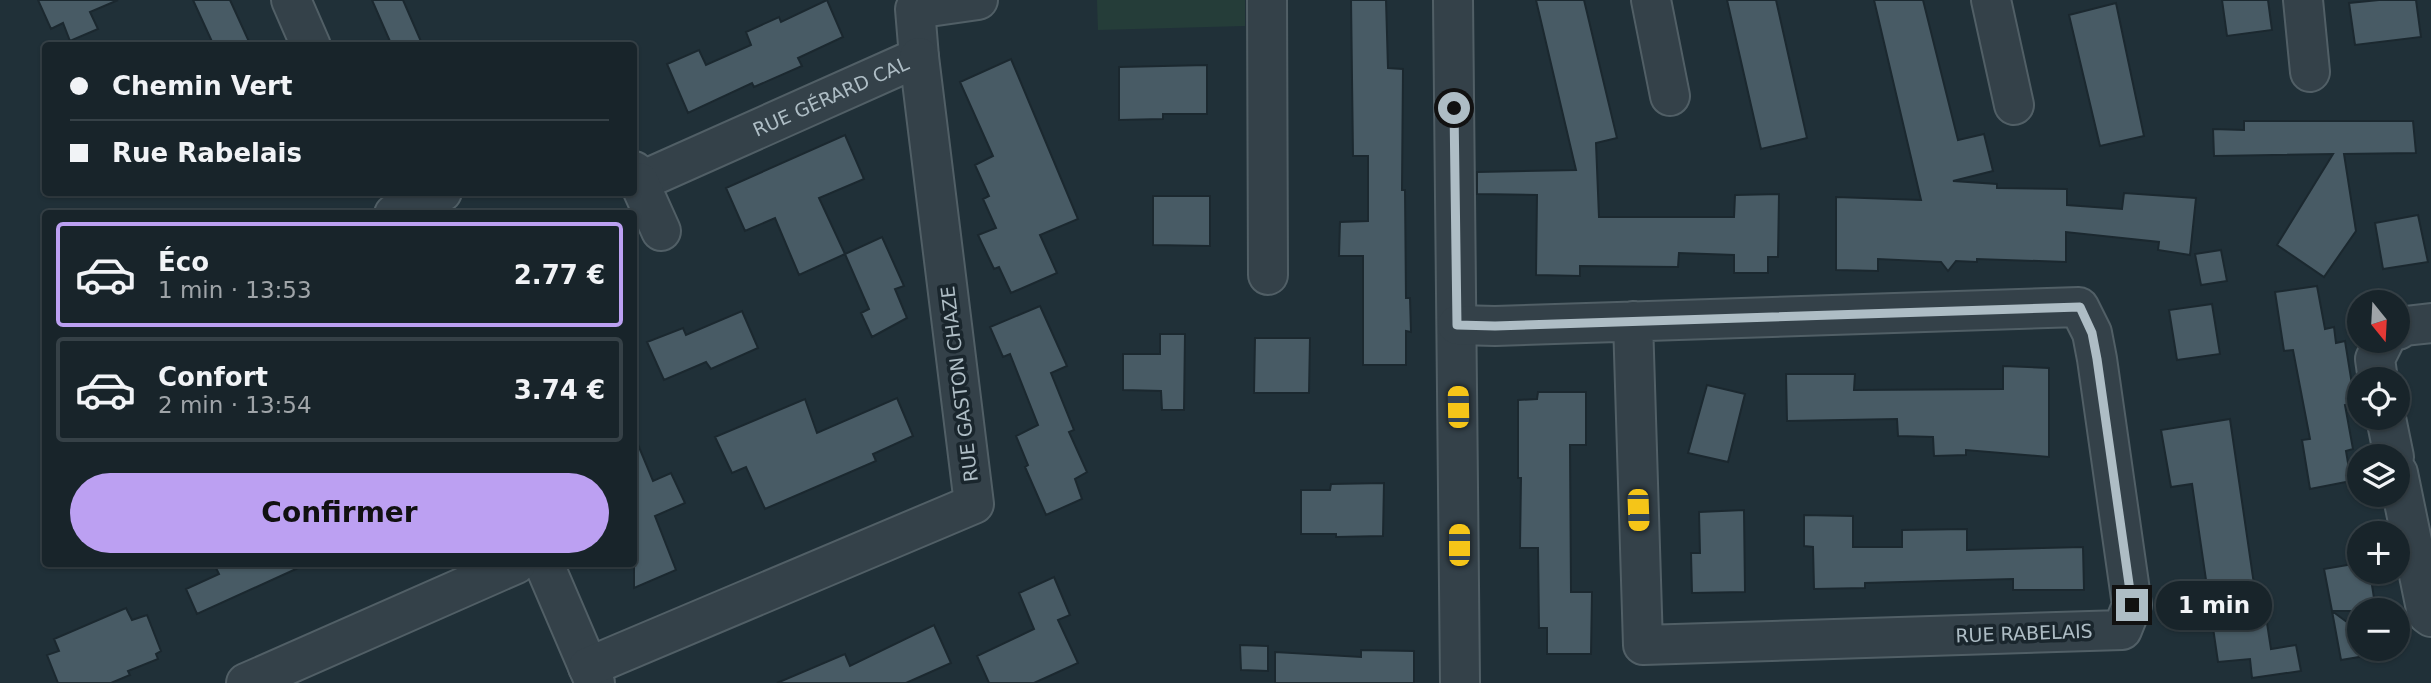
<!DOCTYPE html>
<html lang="fr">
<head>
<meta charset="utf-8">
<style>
  :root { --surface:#18242a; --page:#212c32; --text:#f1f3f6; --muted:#9fa4a8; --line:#364147; --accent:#bca0f2 }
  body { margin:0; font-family:"DejaVu Sans",sans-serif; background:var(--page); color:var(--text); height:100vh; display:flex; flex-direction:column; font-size:26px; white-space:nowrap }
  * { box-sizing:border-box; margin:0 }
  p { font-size:23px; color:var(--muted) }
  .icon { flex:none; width:38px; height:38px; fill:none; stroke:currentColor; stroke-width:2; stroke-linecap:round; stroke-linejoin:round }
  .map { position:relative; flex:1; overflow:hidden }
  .side { position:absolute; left:42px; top:210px; width:595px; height:357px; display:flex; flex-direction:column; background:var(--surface); border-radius:7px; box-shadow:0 2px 5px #0004,0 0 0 2px var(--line) }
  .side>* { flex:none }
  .top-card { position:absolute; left:42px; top:42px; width:595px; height:154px; border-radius:7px; box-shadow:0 2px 5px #0004,0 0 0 2px var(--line); display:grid; align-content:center; height:154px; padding:0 28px; background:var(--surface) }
  .needle { width:46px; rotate:162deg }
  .tools { position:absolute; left:2347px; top:290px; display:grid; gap:14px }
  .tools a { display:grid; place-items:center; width:63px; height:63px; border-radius:50%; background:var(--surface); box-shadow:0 2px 5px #0004,0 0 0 2px var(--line); font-size:35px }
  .end { position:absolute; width:32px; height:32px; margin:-16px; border:9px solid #aebdc5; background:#111; box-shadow:0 0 0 4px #111 }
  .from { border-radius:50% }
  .bubble { position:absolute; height:49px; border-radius:24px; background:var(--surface); box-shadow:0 2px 5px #0004,0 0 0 2px var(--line); font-size:23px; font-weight:800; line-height:49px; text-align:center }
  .car { position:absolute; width:21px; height:42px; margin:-21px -10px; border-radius:9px; box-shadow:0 0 5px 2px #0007; background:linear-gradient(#f5c518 24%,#345 0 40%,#f5c518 0 76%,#345 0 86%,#f5c518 0) }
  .top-card b { display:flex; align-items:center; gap:24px; height:66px; font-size:26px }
  .top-card b+b { border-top:2px solid var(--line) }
  .top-card i { width:18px; height:18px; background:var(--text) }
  ul { padding:12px 0 0; list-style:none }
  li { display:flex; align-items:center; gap:21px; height:105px; margin:0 14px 10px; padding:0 14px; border:4px solid var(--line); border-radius:7px }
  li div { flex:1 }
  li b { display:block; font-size:26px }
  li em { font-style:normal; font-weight:800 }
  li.selected { border-color:var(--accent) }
  li>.icon { width:63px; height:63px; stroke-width:1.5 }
  .primary-button { display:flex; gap:14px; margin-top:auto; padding:14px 28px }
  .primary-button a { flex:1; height:80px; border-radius:42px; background:var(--accent); color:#111; font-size:28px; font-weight:800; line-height:80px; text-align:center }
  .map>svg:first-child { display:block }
  .green { fill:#253d39 }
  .building { fill:#485b65; stroke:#1b282f; stroke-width:2 }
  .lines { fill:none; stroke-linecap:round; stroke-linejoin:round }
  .minor-casing { stroke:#515f66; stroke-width:42 }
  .minor { stroke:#344149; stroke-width:38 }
  .route { stroke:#aebdc5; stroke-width:9 }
  .labels { text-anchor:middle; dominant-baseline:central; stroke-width:7; stroke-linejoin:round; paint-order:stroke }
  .street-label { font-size:19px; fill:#aebdc5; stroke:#1a262d }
</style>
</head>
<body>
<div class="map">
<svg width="2431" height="683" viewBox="0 0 2431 683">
  <rect width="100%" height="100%" fill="#203038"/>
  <path class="green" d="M1097,0h148v26l-147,4z"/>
  <path class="building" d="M38,0h80l-28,12 8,17 -28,12 -7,-18 -12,6z
    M193,0h37l21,46h-37z
    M372,0h31l20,46h-31z
    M827,0l16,37 -45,21 4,8 -48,21 -2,-4 -64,30 -21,-49 32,-14 7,15 45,-20 -5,-13 33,-15 2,5z
    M1351,0h35l2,68 15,1 -1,121h3l1,108h4l1,34 -5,-1v34h-43v-109h-24l1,-34 28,-1v-65h-15z
    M1536,0h48l33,138 -21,5 3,74h135l1,-22 44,-1 -1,63h-10v16h-34v-18l-55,-2 -1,14 -98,-1v10l-44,-1 1,-80 -60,-1v-22l99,-2z
    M1727,0h49l31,138 -46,11z
    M1874,0h49l35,140 26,-6 9,37 -40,10 44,3v4l70,1v16l55,4 2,-16 72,5 -6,57 -32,-5 1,-8 -93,-10v30l-89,-3v3l-21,-1 -8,10 -7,-9 -63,-3v12l-42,-1v-73l85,3z
    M2222,0h46l4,30 -45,6z
    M2379,0h37l5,37 -66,8 -6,-42z
    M2116,3l28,133 -44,10 -31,-131z
    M1011,59l67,160 -38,16 17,38 -46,20 -12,-26 -5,2 -16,-34 18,-7 -13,-29 6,-3 -14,-31 18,-9 -33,-74z
    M1207,65v49h-44v5l-44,1v-53z
    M2244,121h169l3,32 -72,1 12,77 -32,46 -47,-32 56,-91 -119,2 -1,-27 31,1z
    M845,135l19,44 -45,19 26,56 -46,21 -24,-57 -30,13 -19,-43z
    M1153,196h57v50l-57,-1z
    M2418,215l10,47 -45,7 -8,-46z
    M882,237l22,49 -9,3 12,29 -35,19 -11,-24 8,-4 -24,-55z
    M2221,250l6,31 -26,4 -6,-31z
    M2317,286l8,43 9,-2 2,16 9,-2 10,62 -10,2 8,44 -7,2 5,30 -41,8 -8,-49 8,-1 -17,-89 -9,1 -9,-59z
    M2212,304l8,50 -43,6 -8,-50z
    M1040,306l27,60 -16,7 23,57 -5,2 18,40 -12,7 7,20 -36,16 -21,-48 3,-2 -12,-29 22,-11 -28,-71 -7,3 -13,-30z
    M742,311l16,37 -47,21 -5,-7 -42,18 -17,-38 36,-14 3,7z
    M1160,334h25l-1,76h-22l-1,-19 -38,-1v-36h37z
    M1255,338h55l-1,55h-55z
    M2003,366l46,2v89l-83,-7v5l-32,1 -1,-19 -35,-1 -1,-17 -110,2 -1,-47h69l-1,16 149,-1z
    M1707,385l38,9 -17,68 -40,-9z
    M1538,392h48v53h-16l1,147h21l-1,62h-44v-26h-8l-1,-80h-18l1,-70h-3v-78l19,-1z
    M897,398l16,38 -40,18 3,7 -111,48 -19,-42 -14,6 -17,-36 90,-38 12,34z
    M2230,419l26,179 7,-1 8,52 25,-4 5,26 -49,7 -2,-19 -32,3 -26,-178 -21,3 -10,-57z
    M634,435l19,46 18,-8 14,30 -30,13 21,54 -42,18z
    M1384,483l-1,53 -47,1v-3h-35v-44h29l1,-6z
    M1744,510l1,82 -53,1 -1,-40h9l-1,-41z
    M1804,515l49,1v31h49v-17l65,-1v21l116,-3 1,43h-71v-11l-148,4v5l-51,1 -1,-42 -9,-1z
    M2359,563v9h11l6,39h-44l-8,-42z
    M214,564h93l-110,50 -11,-25 33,-15z
    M1054,577l16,38 -12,5 20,43 -44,20h-45l-12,-27 57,-27 -15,-36z
    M126,608l6,12 15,-5 14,36 -5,3 2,5 -30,12 2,4 -19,8h-53l-11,-28 12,-4 -5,-12z
    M2332,611l27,20v18h26l4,3 -48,8z
    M934,625l17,38 -45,20h-129l68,-29 5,12z
    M1240,645l28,1v25l-27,-1z
    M1361,650l53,1v32h-139v-31l86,5z"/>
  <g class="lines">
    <defs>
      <g id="minor">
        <path d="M291,0l20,46"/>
        <path d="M1267,0l1,275"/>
        <path d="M1453,0l7,683"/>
        <path d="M1651,0l19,96"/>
        <path d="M1991,0l23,105"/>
        <path d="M2303,0l7,72"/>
        <path id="s1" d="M634,171l5,11 280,-125 -4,-48 63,-9"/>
        <path d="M639,182l22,49"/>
        <path d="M394,214l48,-22"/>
        <path d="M1457,325l38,1 584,-19 13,26 5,26 35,246 -10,25 -479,15 -10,-324"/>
        <path d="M2398,330l7,-4 26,-3"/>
        <path d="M2378,380l-3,-21 9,-18"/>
        <path d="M2386,418l8,39"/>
        <path d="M2398,473l29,141 4,3"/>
        <path d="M544,564l51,119"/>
        <path d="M588,667l386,-163 -55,-447"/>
        <path d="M246,683l270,-119"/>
      </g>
    </defs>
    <use href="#minor" class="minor-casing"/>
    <use href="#minor" class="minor"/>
  </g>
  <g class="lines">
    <path class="route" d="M1454,108l3,217 38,1 585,-19 12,26 5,26 35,246"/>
  </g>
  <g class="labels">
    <g class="street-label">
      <text stroke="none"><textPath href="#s1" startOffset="222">RUE GÉRARD CAL</textPath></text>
      <text transform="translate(959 384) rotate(-97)">RUE GASTON CHAZE</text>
      <text transform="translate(2024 633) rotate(-2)">RUE RABELAIS</text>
    </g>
  </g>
</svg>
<div class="tools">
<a><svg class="needle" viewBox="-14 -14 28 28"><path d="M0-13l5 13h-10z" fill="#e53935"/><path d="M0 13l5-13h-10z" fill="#9fa4a8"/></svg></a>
<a><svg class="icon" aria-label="locate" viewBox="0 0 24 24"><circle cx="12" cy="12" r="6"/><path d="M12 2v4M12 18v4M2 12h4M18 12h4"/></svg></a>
<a><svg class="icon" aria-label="layers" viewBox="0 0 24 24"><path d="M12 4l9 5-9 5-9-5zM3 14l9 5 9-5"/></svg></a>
<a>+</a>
<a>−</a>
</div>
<i class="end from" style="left:1454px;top:108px"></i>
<i class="end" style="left:2132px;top:605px"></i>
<div class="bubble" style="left:2156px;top:581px;width:116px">1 min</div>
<i class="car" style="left:1458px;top:407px;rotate:359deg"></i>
<i class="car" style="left:1638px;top:510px;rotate:178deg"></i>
<i class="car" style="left:1459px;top:545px;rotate:0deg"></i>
<div class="top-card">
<b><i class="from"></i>Chemin Vert</b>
<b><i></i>Rue Rabelais</b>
</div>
<section class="side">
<ul>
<li class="selected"><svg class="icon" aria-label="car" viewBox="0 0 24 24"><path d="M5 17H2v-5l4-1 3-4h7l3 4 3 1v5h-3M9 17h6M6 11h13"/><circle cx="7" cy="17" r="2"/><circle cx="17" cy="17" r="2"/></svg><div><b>Éco</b><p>1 min · 13:53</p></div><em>2.77 €</em></li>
<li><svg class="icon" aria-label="car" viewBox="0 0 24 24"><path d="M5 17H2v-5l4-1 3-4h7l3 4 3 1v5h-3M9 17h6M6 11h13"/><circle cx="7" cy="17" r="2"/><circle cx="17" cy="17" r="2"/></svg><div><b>Confort</b><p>2 min · 13:54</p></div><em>3.74 €</em></li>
</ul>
<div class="primary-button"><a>Confirmer</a></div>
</section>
</div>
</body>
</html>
